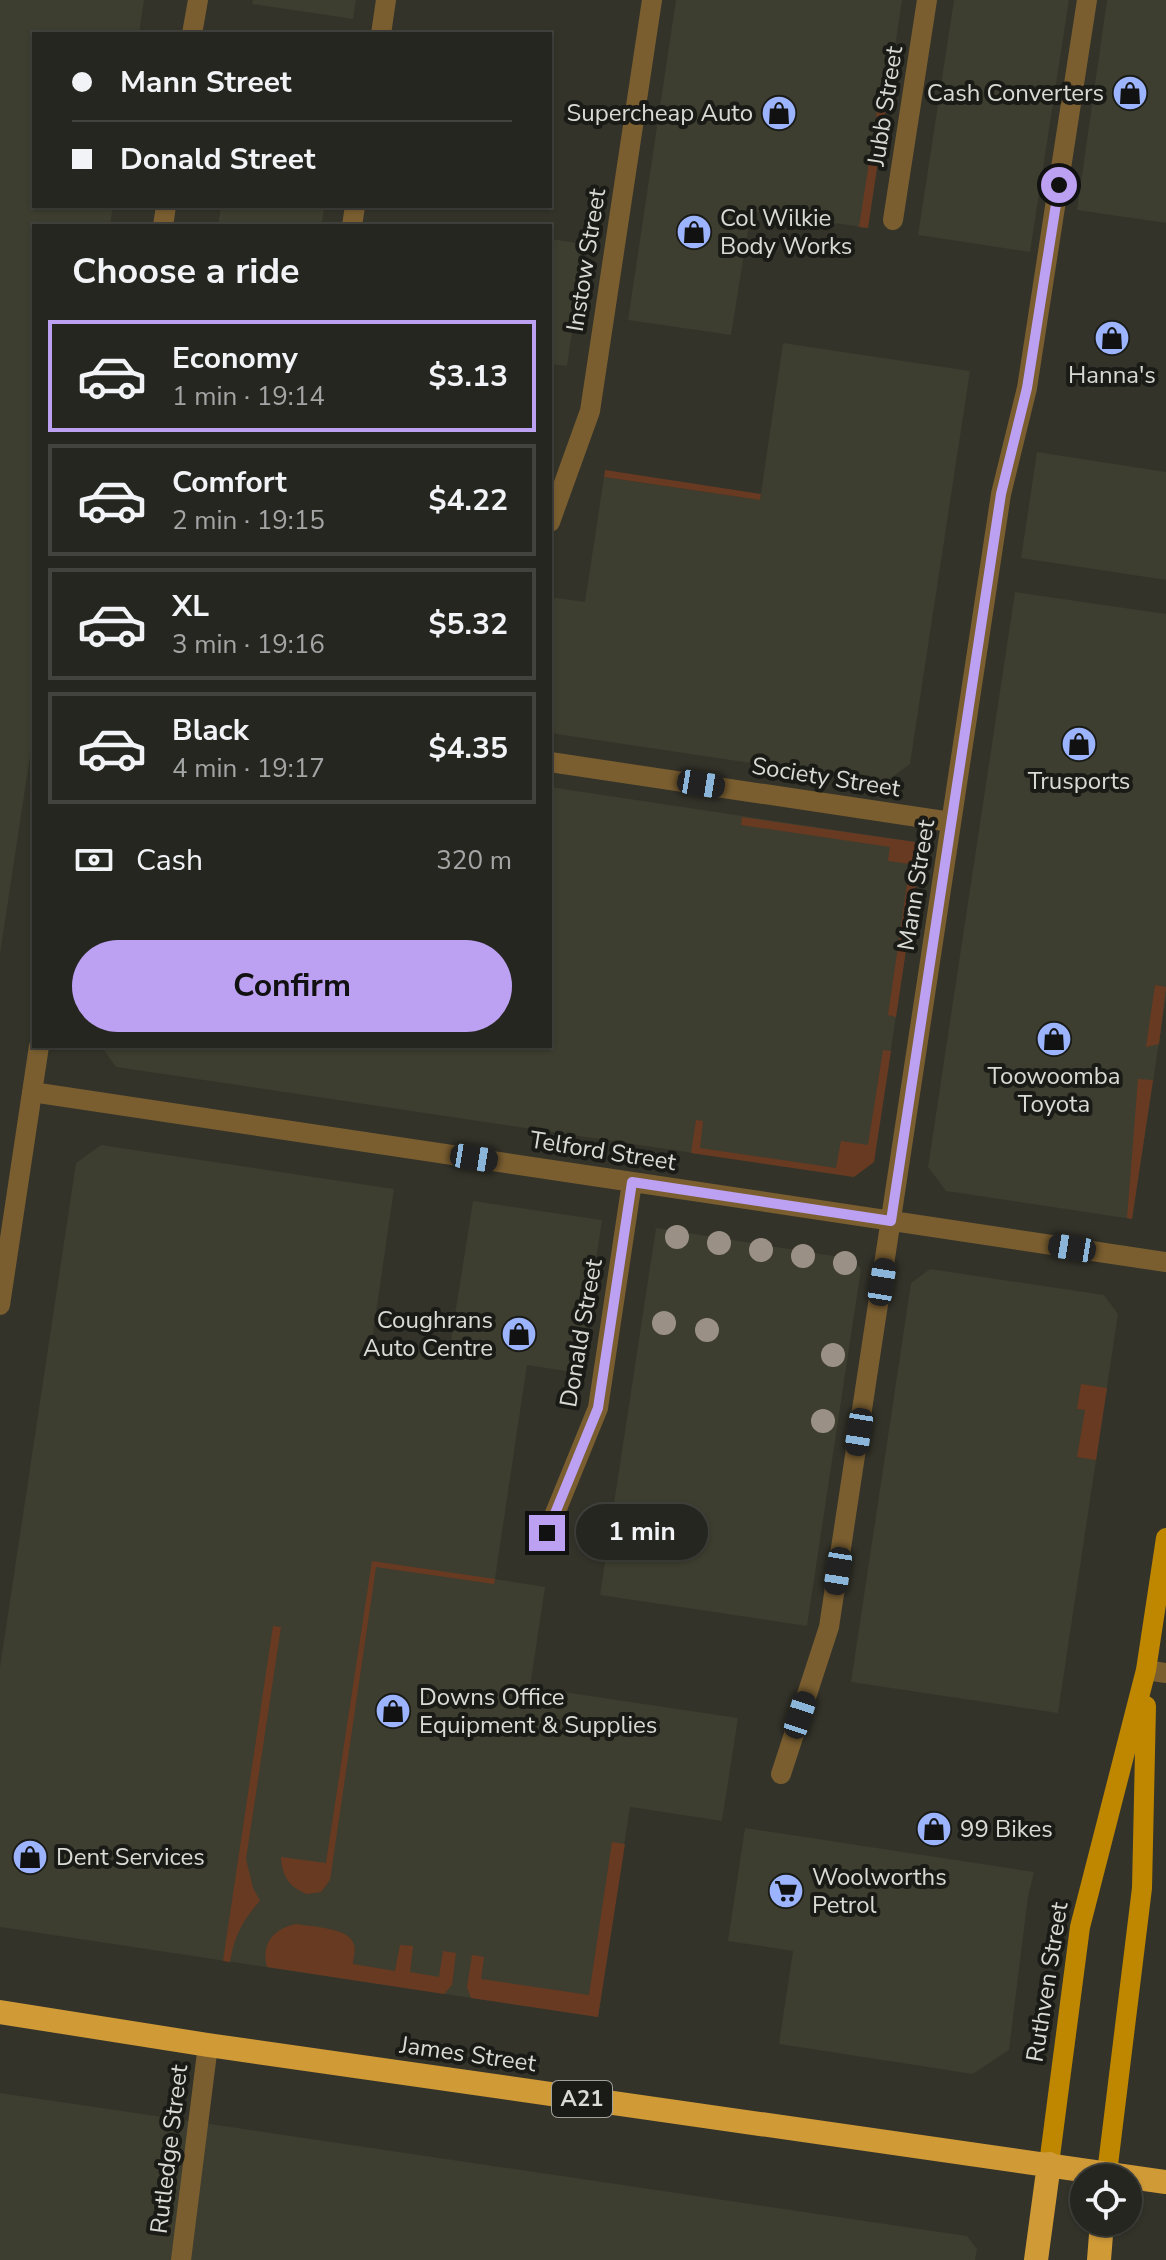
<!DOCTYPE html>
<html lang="en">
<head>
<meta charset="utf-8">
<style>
  :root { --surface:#262620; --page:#32322d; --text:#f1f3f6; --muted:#a4a5a5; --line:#42433e; --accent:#bca0f2 }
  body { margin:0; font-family:"Nunito Sans",sans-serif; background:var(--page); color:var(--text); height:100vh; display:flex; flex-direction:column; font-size:30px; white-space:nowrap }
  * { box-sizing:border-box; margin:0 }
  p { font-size:26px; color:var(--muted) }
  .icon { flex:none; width:44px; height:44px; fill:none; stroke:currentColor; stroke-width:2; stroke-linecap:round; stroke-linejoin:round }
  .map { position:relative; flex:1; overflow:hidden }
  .panel { position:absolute; left:32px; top:224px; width:520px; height:824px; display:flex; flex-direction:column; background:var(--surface); border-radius:0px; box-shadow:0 2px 6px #0004,0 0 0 2px var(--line) }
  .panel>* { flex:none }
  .hud { position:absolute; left:32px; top:32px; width:520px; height:176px; border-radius:0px; box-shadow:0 2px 6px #0004,0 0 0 2px var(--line); display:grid; align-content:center; height:176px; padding:0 40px; background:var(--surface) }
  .buttons { position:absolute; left:1070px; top:2164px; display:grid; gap:16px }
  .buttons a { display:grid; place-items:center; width:72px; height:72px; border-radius:50%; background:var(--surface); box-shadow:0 2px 6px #0004,0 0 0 2px var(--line); font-size:40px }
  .end { position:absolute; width:36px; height:36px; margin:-18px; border:10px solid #bca0f2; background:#111; box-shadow:0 0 0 4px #111 }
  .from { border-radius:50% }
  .bubble { position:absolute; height:56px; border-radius:28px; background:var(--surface); box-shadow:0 2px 6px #0004,0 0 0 2px var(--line); font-size:26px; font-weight:700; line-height:56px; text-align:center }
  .car { position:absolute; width:24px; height:48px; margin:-24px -12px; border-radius:10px; box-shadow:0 0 6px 2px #0007; background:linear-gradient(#222 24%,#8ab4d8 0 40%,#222 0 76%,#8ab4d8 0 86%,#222 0) }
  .hud b { display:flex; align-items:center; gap:28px; height:76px; font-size:30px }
  .hud b+b { border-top:2px solid var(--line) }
  .hud i { width:20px; height:20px; background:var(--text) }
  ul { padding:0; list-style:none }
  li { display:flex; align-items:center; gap:24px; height:112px; margin:0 16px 12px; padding:0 24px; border:4px solid var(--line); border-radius:0px }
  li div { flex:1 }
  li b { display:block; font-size:30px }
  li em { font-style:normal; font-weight:700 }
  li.current { border-color:var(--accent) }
  li>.icon { width:72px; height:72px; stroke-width:1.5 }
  h2 { padding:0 40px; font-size:36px; line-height:96px }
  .pay { display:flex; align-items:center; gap:20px; height:88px; padding:0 40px; font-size:30px }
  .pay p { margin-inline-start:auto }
  .action { display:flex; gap:16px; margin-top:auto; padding:16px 40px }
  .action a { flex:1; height:92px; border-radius:48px; background:var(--accent); color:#111; font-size:32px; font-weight:700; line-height:92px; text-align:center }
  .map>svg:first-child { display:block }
  .built { fill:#3d3e2f }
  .green { fill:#693a22 }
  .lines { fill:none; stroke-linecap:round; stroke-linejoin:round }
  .minor { stroke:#7a5e30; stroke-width:20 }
  .major { stroke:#bf8700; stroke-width:20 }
  .highway { stroke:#d09a37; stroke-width:24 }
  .tree { fill:#9b9086 }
  .route { stroke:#bca0f2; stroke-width:10 }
  .labels { text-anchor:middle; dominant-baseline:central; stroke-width:8; stroke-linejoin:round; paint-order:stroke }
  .shield { fill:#1a1b17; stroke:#a0a19b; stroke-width:2 }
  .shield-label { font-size:22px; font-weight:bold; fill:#d9dad4 }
  .poi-label { font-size:24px; fill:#d9dad4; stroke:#1a1b17; text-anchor:start }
  .street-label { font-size:24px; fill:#d9dad4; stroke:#1a1b17 }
</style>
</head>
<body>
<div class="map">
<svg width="1166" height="2260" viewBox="0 0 1166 2260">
  <rect width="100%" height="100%" fill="#33332a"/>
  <path class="built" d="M0,0h144l-5,34h-105v172h79l-3,20h-76v504l-34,224z
    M253,0h103l-3,19 -101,-15z
    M676,0h226l-34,228 -117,-17 -20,124 -103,-15z
    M954,0h115l-39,252 -112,-17z
    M1107,0h59v223l-89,-13z
    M221,206h104l-4,20h-103z
    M550,239l35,5 -18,122 -17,-2z
    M783,343l187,28 -60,393 -26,19 -334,-50v-136l35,5 19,-125 156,23z
    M1037,452l129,20v108l-145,-22z
    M1015,592l151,22v383l-34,222 -186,-28 -18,-24z
    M550,787l372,56 -48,319 -20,15 -738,-110 -15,-21h449z
    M101,1145l293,44 -22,152 77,12 24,-152 129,19 -23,153 -52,-8 -32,214 50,8 -15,100 208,31 -16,103 -92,-14 -32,210 -598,-90v-260l76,-504z
    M656,1228l197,31 8,10 -54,357 -207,-31z
    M930,1269l174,26 14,19 -60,399 -207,-31 60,-399z
    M745,1828l289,44 -6,25 -19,153 -36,24 -194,-30 14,-93 -65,-10z
    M0,2093l967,143 10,13 -2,11h-975z"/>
  <path class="green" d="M882,79l8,2 -22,147 -9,-1z
    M605,470l156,24 -1,6 -156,-23z
    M742,817l180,26 -26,174 -8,-2 22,-151 -22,-3 2,-14 -149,-22z
    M1155,985l11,2 -7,57 -13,3z
    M883,1050l8,1 -17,111 -20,15 -163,-24 5,-33 7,1 -3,27 136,20 5,-27 27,4z
    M1138,1079l15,1 -21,139 -5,-1z
    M1081,1384l26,4 -11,72 -19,-3 8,-47 -8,-1z
    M372,1561l123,18 -1,5 -118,-17 -46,313 -9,12 -14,2c-18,-7 -25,-18 -26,-37l45,6z
    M273,1626l8,1 -35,232 7,29 7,13c-18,19 -26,36 -30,61l-7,-1z
    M612,1842l13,2 -27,173 -127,-19 -4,-11 5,-32 12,2 -3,22 108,16z
    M296,1924c15,3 54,3 58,21 2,5 -1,13 -1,19l42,7 5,-26 13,1 -3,26 29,5 4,-26 13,2 -4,32 -8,9 -177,-27c-6,-23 6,-38 29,-43z"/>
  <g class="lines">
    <path class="minor" d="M192,34l6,-34
      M381,34l5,-34
      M893,220l34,-220
      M163,226l3,-20
      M352,226l3,-20
      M550,522l40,-111 62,-411
      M550,762l401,60
      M32,1092l1134,170
      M0,1305l39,-259
      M547,1533l51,-125 34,-226
      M1146,1670l20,3
      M781,1774l48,-147 172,-1133 26,-106 60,-388
      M181,2260l27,-215"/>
    <path class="major" d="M1049,2164l31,-237 66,-257 20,-132
      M1107,2173l35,-285 4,-182"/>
    <path class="highway" d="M0,2012l208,33 958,137
      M1036,2260l13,-96
      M1099,2260l3,-38"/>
  </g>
  <g class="tree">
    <circle cx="677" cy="1237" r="12"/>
    <circle cx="719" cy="1243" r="12"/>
    <circle cx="761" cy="1250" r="12"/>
    <circle cx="803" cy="1256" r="12"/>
    <circle cx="845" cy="1263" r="12"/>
    <circle cx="664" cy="1323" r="12"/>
    <circle cx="707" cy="1330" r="12"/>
    <circle cx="833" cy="1355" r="12"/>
    <circle cx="823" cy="1421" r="12"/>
  </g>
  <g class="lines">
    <path class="route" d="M547,1533l51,-125 34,-226 259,39 110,-727 26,-106 32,-203"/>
  </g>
  <defs>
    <symbol id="shop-disc" viewBox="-11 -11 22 22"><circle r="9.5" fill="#9bb4fd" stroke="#1a1b17"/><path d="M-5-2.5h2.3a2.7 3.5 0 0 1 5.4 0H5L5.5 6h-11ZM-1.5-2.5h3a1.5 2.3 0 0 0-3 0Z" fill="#111"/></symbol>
    <symbol id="supermarket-disc" viewBox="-11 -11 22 22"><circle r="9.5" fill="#9bb4fd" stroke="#1a1b17"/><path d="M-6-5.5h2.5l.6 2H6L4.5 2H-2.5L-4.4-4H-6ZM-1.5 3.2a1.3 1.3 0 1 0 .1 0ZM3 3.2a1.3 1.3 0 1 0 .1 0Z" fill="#111"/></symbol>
  </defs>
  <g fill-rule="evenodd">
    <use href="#shop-disc" x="1110" y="73" width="40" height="40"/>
    <use href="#shop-disc" x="759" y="93" width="40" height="40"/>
    <use href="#shop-disc" x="674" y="212" width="40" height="40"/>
    <use href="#shop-disc" x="1092" y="318" width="40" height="40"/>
    <use href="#shop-disc" x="1059" y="724" width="40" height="40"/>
    <use href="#shop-disc" x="1034" y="1019" width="40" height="40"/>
    <use href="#shop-disc" x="499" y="1314" width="40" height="40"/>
    <use href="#shop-disc" x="373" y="1691" width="40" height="40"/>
    <use href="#shop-disc" x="914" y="1809" width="40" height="40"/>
    <use href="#shop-disc" x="10" y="1837" width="40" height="40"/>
    <use href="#supermarket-disc" x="766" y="1871" width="40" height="40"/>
  </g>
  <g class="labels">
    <rect class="shield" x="552" y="2081" width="60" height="36" rx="6"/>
    <g class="shield-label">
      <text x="582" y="2099">A21</text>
    </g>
    <g class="poi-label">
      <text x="1104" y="93" text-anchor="end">Cash Converters</text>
      <text x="753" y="113" text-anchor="end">Supercheap Auto</text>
      <text x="720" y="218">Col Wilkie<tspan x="720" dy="28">Body Works</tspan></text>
      <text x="1112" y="375" text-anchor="middle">Hanna's</text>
      <text x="1079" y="781" text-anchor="middle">Trusports</text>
      <text x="1054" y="1076" text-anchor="middle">Toowoomba<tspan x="1054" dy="28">Toyota</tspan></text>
      <text x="493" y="1320" text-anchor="end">Coughrans<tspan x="493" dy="28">Auto Centre</tspan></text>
      <text x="419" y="1697">Downs Office<tspan x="419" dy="28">Equipment &amp; Supplies</tspan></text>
      <text x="960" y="1829">99 Bikes</text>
      <text x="56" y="1857">Dent Services</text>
      <text x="812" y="1877">Woolworths<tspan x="812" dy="28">Petrol</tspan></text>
    </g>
    <g class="street-label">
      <text transform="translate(885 106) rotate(-81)">Jubb Street</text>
      <text transform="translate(586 260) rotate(-81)">Instow Street</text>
      <text transform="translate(826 777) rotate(9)">Society Street</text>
      <text transform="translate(916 885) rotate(-81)">Mann Street</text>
      <text transform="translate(603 1151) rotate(9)">Telford Street</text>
      <text transform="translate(581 1333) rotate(-80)">Donald Street</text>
      <text transform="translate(1047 1982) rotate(-81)">Ruthven Street</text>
      <text transform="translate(468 2054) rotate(8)">James Street</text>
      <text transform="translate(169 2149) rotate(-83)">Rutledge Street</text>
    </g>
  </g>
</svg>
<div class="buttons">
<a><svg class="icon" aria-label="locate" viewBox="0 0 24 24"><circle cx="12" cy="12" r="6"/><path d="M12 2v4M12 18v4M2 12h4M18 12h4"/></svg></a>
</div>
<i class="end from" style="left:1059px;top:185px"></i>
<i class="end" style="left:547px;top:1533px"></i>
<div class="bubble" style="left:576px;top:1504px;width:132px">1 min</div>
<i class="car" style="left:701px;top:784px;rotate:99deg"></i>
<i class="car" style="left:474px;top:1158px;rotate:99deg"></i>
<i class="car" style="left:1072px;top:1248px;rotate:279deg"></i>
<i class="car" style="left:882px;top:1282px;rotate:9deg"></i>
<i class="car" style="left:859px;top:1432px;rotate:189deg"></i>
<i class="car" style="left:838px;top:1571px;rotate:189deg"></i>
<i class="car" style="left:800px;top:1715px;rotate:18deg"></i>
<div class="hud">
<b><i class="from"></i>Mann Street</b>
<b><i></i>Donald Street</b>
</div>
<section class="panel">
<h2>Choose a ride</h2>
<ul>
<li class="current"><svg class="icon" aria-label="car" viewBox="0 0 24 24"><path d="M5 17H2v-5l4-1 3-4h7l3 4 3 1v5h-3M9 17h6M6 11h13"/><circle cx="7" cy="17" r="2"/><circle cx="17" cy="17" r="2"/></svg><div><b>Economy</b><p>1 min · 19:14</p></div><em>$3.13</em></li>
<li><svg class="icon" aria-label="car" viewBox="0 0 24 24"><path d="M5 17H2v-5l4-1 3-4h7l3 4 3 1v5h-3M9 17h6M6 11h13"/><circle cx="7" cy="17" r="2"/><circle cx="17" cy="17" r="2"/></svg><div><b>Comfort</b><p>2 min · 19:15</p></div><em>$4.22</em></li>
<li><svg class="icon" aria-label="car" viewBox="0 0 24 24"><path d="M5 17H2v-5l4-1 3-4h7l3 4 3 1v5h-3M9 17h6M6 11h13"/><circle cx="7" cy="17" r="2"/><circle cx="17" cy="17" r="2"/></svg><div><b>XL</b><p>3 min · 19:16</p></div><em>$5.32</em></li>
<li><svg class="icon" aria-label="car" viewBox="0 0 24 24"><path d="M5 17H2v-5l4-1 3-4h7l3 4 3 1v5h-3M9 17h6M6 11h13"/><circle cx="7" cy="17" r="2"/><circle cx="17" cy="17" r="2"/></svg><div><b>Black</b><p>4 min · 19:17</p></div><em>$4.35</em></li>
</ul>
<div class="pay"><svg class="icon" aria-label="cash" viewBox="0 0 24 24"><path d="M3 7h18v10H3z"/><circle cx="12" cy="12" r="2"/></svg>Cash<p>320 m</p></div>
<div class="action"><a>Confirm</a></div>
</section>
</div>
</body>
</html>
